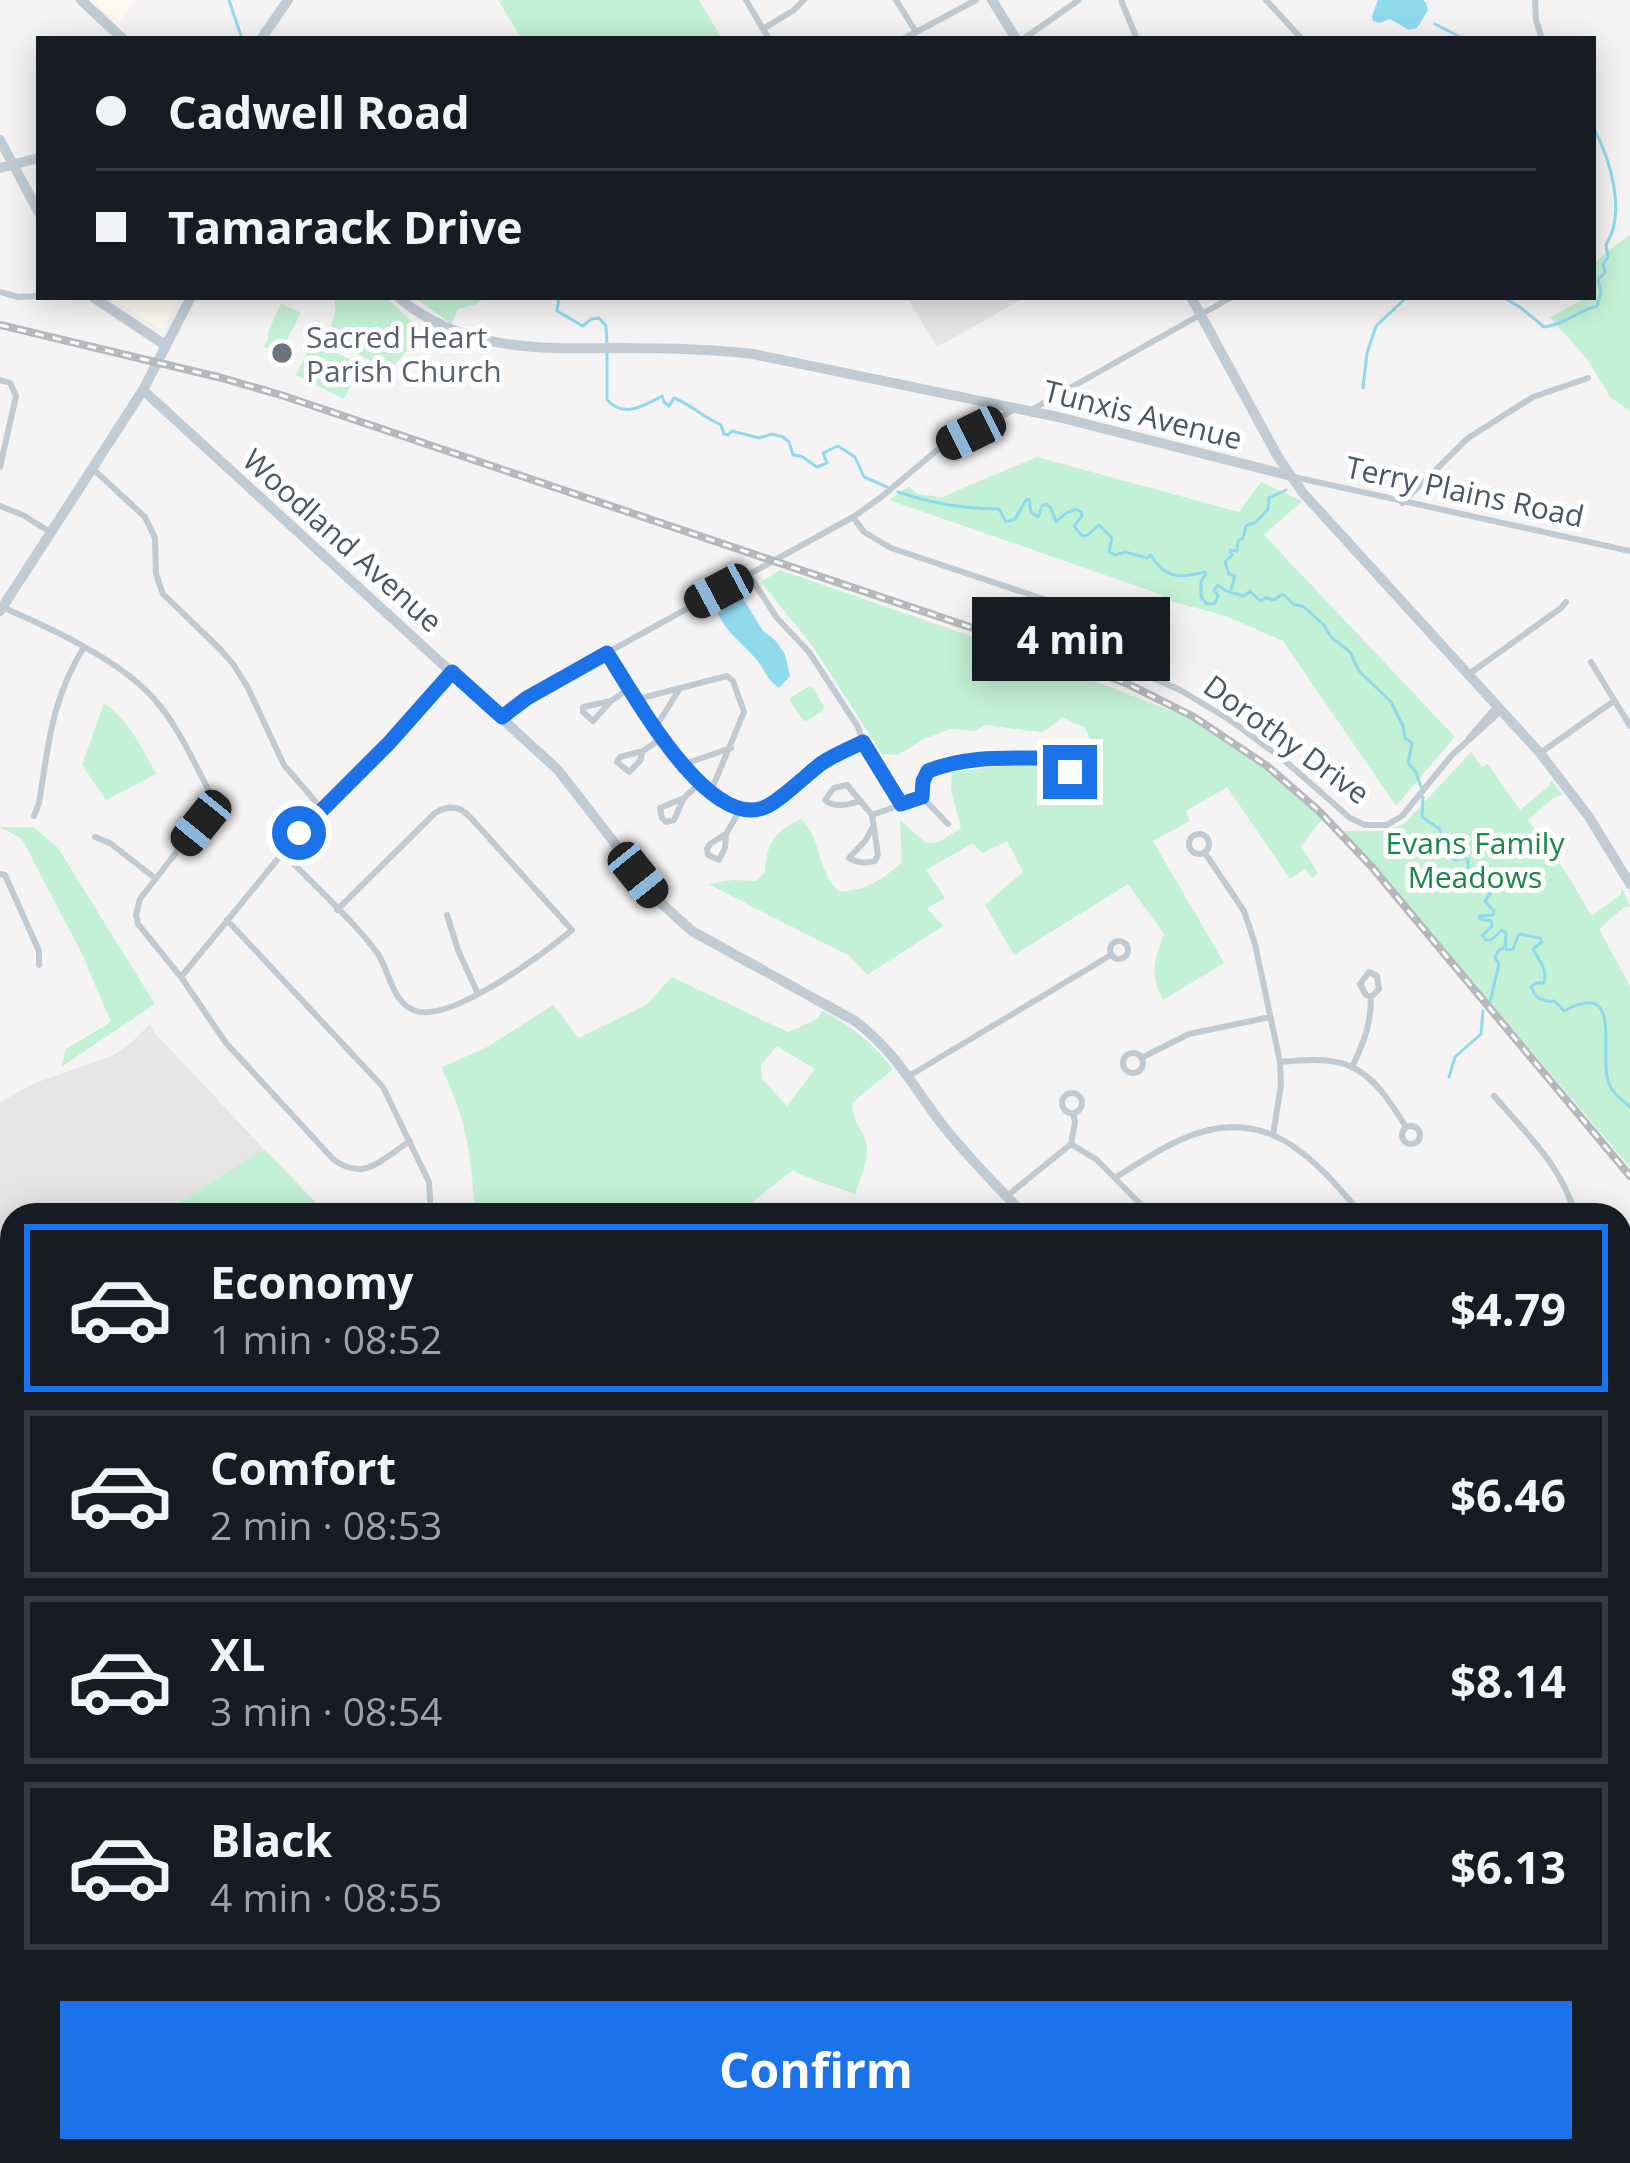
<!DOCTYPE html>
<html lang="en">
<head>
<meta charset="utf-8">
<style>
  :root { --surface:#171b24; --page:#242831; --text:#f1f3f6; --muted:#9ea1a6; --line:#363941; --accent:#1a73e8 }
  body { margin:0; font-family:"Open Sans",sans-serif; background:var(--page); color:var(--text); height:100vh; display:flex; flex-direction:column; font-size:45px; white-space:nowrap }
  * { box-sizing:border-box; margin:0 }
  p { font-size:39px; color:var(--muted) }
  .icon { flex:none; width:66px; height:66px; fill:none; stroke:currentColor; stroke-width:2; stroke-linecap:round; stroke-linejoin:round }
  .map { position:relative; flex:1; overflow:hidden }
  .drawer { position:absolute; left:0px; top:1203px; width:1632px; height:960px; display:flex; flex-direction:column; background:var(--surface); border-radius:36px 36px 0 0; box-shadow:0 6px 30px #0003 }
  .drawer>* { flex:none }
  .guide { position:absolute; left:36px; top:36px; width:1560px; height:264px; border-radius:0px; box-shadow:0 6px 30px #0003; display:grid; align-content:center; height:264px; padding:0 60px; background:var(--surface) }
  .end { position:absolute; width:54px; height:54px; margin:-27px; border:15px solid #1a73e8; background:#fff; box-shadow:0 0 0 6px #fff }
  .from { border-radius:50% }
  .bubble { position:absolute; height:84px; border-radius:0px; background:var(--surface); box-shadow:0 6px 30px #0003; font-size:39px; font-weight:700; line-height:84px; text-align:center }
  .car { position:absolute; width:36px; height:72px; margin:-36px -18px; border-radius:15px; box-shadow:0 0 9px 3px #0007; background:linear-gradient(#222 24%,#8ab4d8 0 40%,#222 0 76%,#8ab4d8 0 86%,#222 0) }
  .guide b { display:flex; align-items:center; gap:42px; height:114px; font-size:45px }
  .guide b+b { border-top:3px solid var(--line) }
  .guide i { width:30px; height:30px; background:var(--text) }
  ul { padding:21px 0 0; list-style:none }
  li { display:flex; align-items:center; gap:36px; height:168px; margin:0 24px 18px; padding:0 36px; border:6px solid var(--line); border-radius:0px }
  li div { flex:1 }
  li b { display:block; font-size:45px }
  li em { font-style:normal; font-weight:700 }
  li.on { border-color:var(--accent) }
  li>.icon { width:108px; height:108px; stroke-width:1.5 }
  .primary-button { display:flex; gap:24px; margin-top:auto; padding:24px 60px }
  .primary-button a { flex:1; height:138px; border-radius:0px; background:var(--accent); color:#fff; font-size:48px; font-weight:700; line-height:138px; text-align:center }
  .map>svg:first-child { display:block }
  .commercial { fill:#fdf9ef }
  .education { fill:#e6e4e5 }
  .green { fill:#c3f1d5; fill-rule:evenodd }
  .water { fill:#90daee }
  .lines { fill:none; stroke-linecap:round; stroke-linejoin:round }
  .stream { stroke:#90daee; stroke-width:3 }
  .street { stroke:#c1cad2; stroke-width:6 }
  .secondary { stroke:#c1cbd6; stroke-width:10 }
  .rail-casing { stroke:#b5b8bd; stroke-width:8 }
  .rail { stroke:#fff; stroke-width:3; stroke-dasharray:9; stroke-linecap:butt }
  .route { stroke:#1a73e8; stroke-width:15 }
  .worship-dot { fill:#6b7280; stroke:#fff; stroke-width:4.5 }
  .labels { text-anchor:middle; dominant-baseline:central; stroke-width:10; stroke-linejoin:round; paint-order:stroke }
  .worship-label { font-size:30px; fill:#5b616d; stroke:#fff; text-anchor:start }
  .street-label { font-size:30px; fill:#4a5661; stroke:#fff }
  .park-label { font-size:30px; fill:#17864f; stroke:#fff }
</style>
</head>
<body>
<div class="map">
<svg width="1630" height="2163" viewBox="0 0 1630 2163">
  <rect width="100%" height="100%" fill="#f5f3f3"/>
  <path class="commercial" d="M91,0h43l-15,25z
    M110,297h70l-18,33z"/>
  <path class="education" d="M907,297h119l-89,50z
    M150,1024l4,8 110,117 -106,66h-146v38l-12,-1v-150l35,-19 77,-27 20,-14z"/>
  <path class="green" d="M498,0h201l23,39h-200z
    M1630,234v177l-20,-14 -22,-37 -38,-43 38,-20h5v-33z
    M335,297h51l37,35 -34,39 -41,-23 -19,-16 6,-19z
    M414,297h71l-8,7 -19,5 -7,15z
    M281,303l20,10 -17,32 -7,-4 1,3 -7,-1 -4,5 -3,-2 5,-9 -2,-2z
    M313,341l48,24 -17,34 -48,-24z
    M1037,457l202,55 22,-30 41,19 -38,34 191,202 -59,69 -113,-165 -57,-25 -52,-14 -20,-10 -265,-92 20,-14 8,8 25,3z
    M780,570l260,90 155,60 72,46 57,51 -23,29 17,27 -6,5 -7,-9 -15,10 -63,-92 -41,24 4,10 -37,20 71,122 -61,37c-14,-27 -9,-38 1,-66l-36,-50 -114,71 -29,-50 38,-33 -16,-31 -25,12 -9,-10 -47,27 19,28 -18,10 16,18 -76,49 -17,-19 -142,-72 25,-4 23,1 9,-9c2,-30 9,-40 36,-53 21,20 15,49 37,72 27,1 44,-11 64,-29l-2,-42 26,23 13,-1 22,-14 -10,-38 1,-18c38,-3 84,-15 118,6l13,-3 13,-19 -11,-28 -23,-11 -14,12 -8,3 -55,-7 -10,6 -25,-2 -28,11 -24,15 -16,-1 -68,-106 -53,-66z
    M808,687l5,1 11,18 -1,5 -17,10 -3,-1 -13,-19v-3z
    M104,703c25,17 38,45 52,71l-50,26 -24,-35z
    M1471,752l11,15 6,-3 32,46 29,-24 2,-6 12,15 -10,3 -25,22 35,48 29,48 29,-22 1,-6 8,18 -7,2 -24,21 31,57v181l-286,-336h38l22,-7z
    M0,827h34l24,21 97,156 -94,63 5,-18 45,-27 -29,-68 -60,-115z
    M672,977l116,55 30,-13 4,-9c31,18 49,31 71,59l-41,34c1,22 10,23 14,39 4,17 -6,37 -11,52 -21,-9 -42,-12 -62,-24l-57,45h-261c-4,-61 -7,-92 -34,-148l43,-18 69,-44 26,33 67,-33zM777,1046l38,23 -28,37 -25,-27 -1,-14z
    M264,1149l64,66h-170z
    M1630,1359v63l-10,-6v-51z
    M12,1665v147l-12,9v-26l3,-3 -3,-4v-121z
    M0,1876l12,4v271h57l-21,12h-48z
    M170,2151h262l5,12h-288z
    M833,2151h568l-30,12h-241l-7,-5 -13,-2 -6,7h-264z"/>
  <path class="water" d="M1378,0h45l3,3 2,7 -11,18 -8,2 -19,-11 -10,4 -7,-2 -1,-5z
    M735,594l7,3 21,34 12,9 10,14 5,22 -11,12c-12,-8 -15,-20 -24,-30 -14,-16 -29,-26 -38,-46l4,-11z"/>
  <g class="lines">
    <path class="stream" d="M229,0l13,39
      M1435,24l29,15
      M559,297l-2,14 26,15 8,-7 8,-1 7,8 1,19
      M1502,297l18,10 24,20c17,-1 34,-16 53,-21l4,-14 -3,-13 7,-6 -2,-9 5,-7 -2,-12c21,-33 4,-86 -13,-118
      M607,354v46c18,19 38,5 55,-4l2,6 5,4 5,-8c17,7 30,19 47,27l3,9 4,1 4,-4 27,7 13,-4 11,3 6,5 4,13 8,1 16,11 10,-4 -4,-10 15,-7 17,11 9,20 23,10
      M1363,388l4,-35 9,-27 31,-29
      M898,492c32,11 68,17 101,17l7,13 9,-3 11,-19 3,-1 2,13 7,5 4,-11 4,-2 5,4 5,14 10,-9 10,-4 5,3 1,4 -8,10 8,10 6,-1 11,-10 13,13 -3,14 6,3 10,-3 22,6 4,-3c14,25 31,23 54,17l1,2 -5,7v16l6,7 8,-1 3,-7 -4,-6 4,-5 8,6 18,5 6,-5 10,10 6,-3 8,2 9,-6 10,10 11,3 19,17 8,13 19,15 9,19 32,31 12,24 2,12 7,5 -4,20 8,9 5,15
      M1231,590l4,-14 -6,-2 -4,-12 7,-7 -2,-5 7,1 1,-10 5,-3 3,-12 10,-4 12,-13 1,-11 17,-8
      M1423,797l-1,20 18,12 8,27 7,4 10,-3 3,3v10l-14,3 18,16 18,-1 2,3 -7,10 9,10 -1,4 -14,1 1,3 11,2 1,5 -9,9 2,5h6l11,-10 4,3 -1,13 2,4 6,-1 6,-15 21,4 2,4 -9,7c6,11 15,21 11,34h-9l-4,4c5,12 11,15 24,14l9,10c63,-34 32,46 46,75 4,9 13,14 20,21
      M1490,1002l9,-38 -4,-6 3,-7 7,-4
      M1449,1077l6,-20 26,-23 2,-23
      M0,1268l12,2
      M0,1895l4,-6 8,3
      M139,2151l2,12
      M1180,2151l5,7 6,-4 15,9"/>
    <path class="street" d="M746,0l23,39
      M896,0l20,32
      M1121,0l16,39
      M1266,0l36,39
      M1535,0l1,20 6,19
      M763,29l31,-19 10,-10
      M903,39l73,-39
      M1023,39l56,-39
      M0,292l18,5 21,-1
      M0,380l10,3 6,13 -16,71
      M1031,410l201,-113
      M93,469l52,48 10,21 1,36 7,20 57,55 13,15 14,22 37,79 38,44
      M1294,477l336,74
      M1402,503l66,-65 65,-41 55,-19
      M0,506l23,9 27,17
      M853,517l11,15 27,16 209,70
      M749,575l28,43 32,34 49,75 5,15 38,62
      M4,608c47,20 118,53 151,92 23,26 37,59 53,89l2,10 -4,15 -66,85 -4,16 2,9 43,53 45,66 107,116c31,24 49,0 77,-18
      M607,653c26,39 99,175 156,155 15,-5 44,-34 59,-45 12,-9 27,-14 41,-21
      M1125,656l10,14 45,20 50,30 54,40 66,58 15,7h22l15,-9 50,-61 50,-45
      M1591,662l39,64
      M1469,674l92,-66 5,-6
      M638,699l89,-23 6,5 11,31 -33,79
      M611,701l-28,6v5l10,9 18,-20 19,-13
      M502,717l45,-31 306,-169 27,-19 56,-47 77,-41
      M655,728l24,-38
      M1469,738l27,-31
      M643,751l-3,10 -11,11 -12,-10 3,-5 23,-6 19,-13
      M1540,753l74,-52
      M684,764l47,-16
      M684,798l-10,22 -8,2 -4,-4 -2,-10 24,-10 16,-15
      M861,801c-11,3 -26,8 -36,-1l9,-12 13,-3 25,30 48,-17
      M872,815l6,40 -3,6c-10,3 -18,2 -26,-3l16,-17 8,-14
      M34,816l5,-13c10,-61 12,-102 45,-156
      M948,824l-26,-27 1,-16 5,-10c47,-19 99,-12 149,-14l4,2 1,5 -8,9 -11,-6 -6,-9
      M1189 844a10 10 0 1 1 20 0a10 10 0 1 1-20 0Z
      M726,834l-1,14 -6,12 -11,-5 -1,-6 3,-5 16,-10 14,-24
      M95,837l15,6 46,36
      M283,853c29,30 71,68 95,101 11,17 14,45 33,55 33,20 135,-57 161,-79l-102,-113c-10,-11 -22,-12 -35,-4l-98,97
      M1205,853l39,58 11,33 25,118 1,23 -8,50
      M0,874l5,1 34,76v14
      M447,915l11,35 20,44
      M227,920l156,167 46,95 2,33
      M1110 950a9 9 0 1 1 18 0a9 9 0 1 1-18 0Z
      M181,977l118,-144 90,-90 62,-71
      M1123 1063a10 10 0 1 1 20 0a10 10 0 1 1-20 0Z
      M1141,1058l48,-24 81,-17
      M1280,1062c71,-8 89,5 126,65
      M1353,1065c11,-23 18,-41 18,-68l8,-8 -2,-13 -8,-4 -9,12 6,11 5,2
      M909,1076l202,-121
      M1062 1103a10 10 0 1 1 20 0a10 10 0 1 1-20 0Z
      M1494,1096c32,37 69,71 81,119
      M1402 1135a9 9 0 1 1 18 0a9 9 0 1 1-18 0Z
      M1071,1144l26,16 54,55
      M1115,1178c21,-13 42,-28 65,-38 84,-39 133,16 182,75
      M1007,1196l64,-52 4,-22 -2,-9
      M1620,1282l10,-7
      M1620,1464l10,5
      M0,1546l12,-4
      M1620,1663l10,-27
      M1620,1931l10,-14
      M620,2163l24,-12
      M741,2163l26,-12"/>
    <path class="secondary" d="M81,0l42,39
      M992,0l24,39
      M261,39l27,-39
      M0,140l39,73
      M0,168l39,-10
      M93,297l72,48
      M398,297c64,55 144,52 223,51 44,0 88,1 132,6l305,63 233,59
      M1191,297l87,160 25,36 237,260 49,64 41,67
      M143,390l415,380 104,134 30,27 163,90c40,30 57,64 86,102 26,33 55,63 84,92
      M0,611l143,-221 48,-93
      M0,1385l12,49
      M1620,2150l10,13
      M504,2151l12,12"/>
    <defs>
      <path id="rail" d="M0,325l222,53 59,17 778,262 69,27 66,33 73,49 52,45 52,55 259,310"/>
    </defs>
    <use href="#rail" class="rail-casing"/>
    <use href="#rail" class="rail"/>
  </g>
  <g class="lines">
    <path class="route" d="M299,833l90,-90 63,-71 50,45 25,-19 80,-45c26,40 99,175 156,155 15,-5 44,-34 59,-45 12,-8 27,-14 41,-21l38,62 21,-7 1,-16 5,-10c42,-17 86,-12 130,-13l12,14"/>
  </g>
  <circle class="worship-dot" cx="282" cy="353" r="12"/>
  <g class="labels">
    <g class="worship-label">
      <text x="306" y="336">Sacred Heart<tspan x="306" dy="34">Parish Church</tspan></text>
    </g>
    <g class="street-label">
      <text transform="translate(1143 414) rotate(14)">Tunxis Avenue</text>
      <text transform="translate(1465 491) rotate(12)">Terry Plains Road</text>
      <text transform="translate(343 540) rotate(42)">Woodland Avenue</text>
      <text transform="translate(1287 739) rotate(36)">Dorothy Drive</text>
    </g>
    <g class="park-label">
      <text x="1475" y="842">Evans Family<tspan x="1475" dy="34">Meadows</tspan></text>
    </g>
  </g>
</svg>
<i class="end from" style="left:299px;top:833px"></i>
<i class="end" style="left:1070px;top:772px"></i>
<div class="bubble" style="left:972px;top:597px;width:198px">4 min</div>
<i class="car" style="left:971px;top:433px;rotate:244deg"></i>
<i class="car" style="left:719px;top:591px;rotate:242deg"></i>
<i class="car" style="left:201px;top:823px;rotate:219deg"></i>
<i class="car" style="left:638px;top:875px;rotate:141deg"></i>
<div class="guide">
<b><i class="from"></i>Cadwell Road</b>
<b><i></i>Tamarack Drive</b>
</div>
<section class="drawer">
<ul>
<li class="on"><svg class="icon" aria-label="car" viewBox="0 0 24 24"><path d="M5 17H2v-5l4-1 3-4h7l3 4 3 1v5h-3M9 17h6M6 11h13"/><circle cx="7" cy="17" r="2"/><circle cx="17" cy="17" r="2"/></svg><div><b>Economy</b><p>1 min · 08:52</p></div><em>$4.79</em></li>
<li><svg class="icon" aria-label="car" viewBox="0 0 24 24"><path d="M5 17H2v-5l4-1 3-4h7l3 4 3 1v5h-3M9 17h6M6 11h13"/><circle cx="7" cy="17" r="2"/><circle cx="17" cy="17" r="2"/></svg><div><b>Comfort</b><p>2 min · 08:53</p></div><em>$6.46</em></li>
<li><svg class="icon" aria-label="car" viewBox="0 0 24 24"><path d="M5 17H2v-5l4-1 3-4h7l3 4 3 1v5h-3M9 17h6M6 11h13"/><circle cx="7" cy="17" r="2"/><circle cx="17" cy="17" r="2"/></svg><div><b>XL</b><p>3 min · 08:54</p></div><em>$8.14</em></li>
<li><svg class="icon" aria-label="car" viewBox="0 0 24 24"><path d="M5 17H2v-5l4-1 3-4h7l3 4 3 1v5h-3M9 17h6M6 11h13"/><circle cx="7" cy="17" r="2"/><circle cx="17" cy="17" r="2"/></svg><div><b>Black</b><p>4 min · 08:55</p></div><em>$6.13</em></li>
</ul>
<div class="primary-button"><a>Confirm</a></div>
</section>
</div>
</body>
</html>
